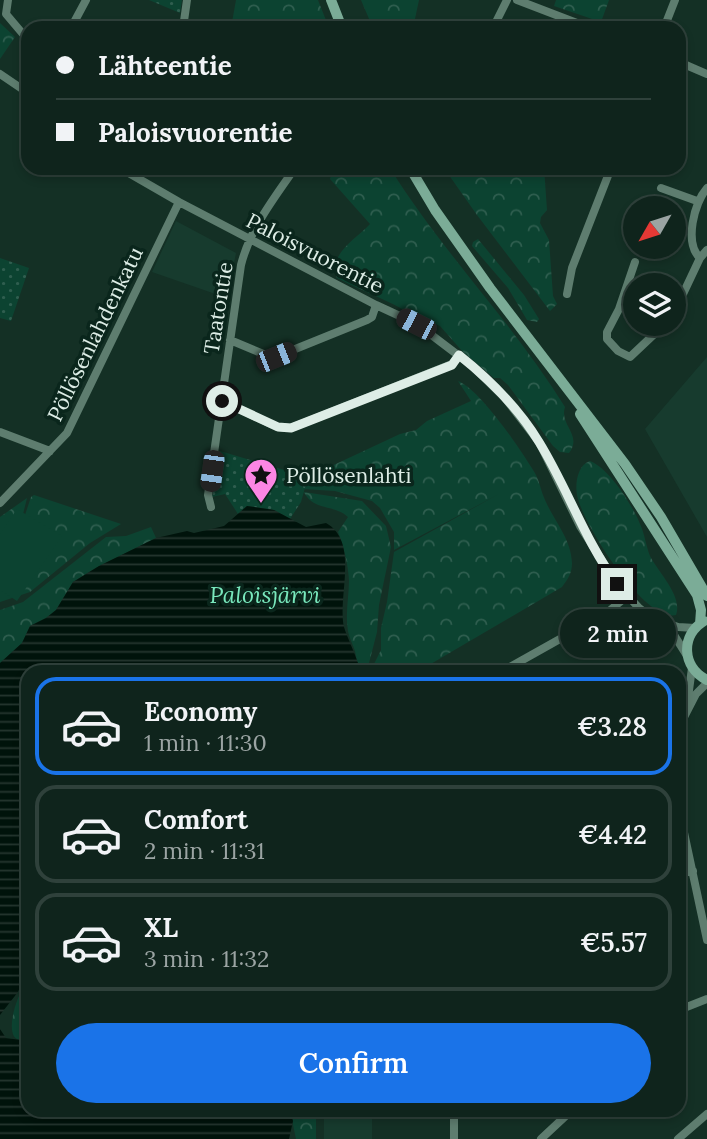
<!DOCTYPE html>
<html lang="en">
<head>
<meta charset="utf-8">
<style>
  :root { --surface:#0f241c; --page:#1d3029; --text:#f1f3f6; --muted:#9ba4a3; --line:#2f413b; --accent:#1a73e8 }
  body { margin:0; font-family:Lora,serif; background:var(--page); color:var(--text); height:100vh; display:flex; flex-direction:column; font-size:26px; white-space:nowrap }
  * { box-sizing:border-box; margin:0 }
  p { font-size:23px; color:var(--muted) }
  .icon { flex:none; width:38px; height:38px; fill:none; stroke:currentColor; stroke-width:2; stroke-linecap:round; stroke-linejoin:round }
  .map { position:relative; flex:1; overflow:hidden }
  .panel { position:absolute; left:21px; top:665px; width:665px; height:452px; display:flex; flex-direction:column; background:var(--surface); border-radius:21px; box-shadow:0 4px 10px #0003,0 0 0 2px var(--line) }
  .panel>* { flex:none }
  .banner { position:absolute; left:21px; top:21px; width:665px; height:154px; border-radius:21px; box-shadow:0 4px 10px #0003,0 0 0 2px var(--line); display:grid; align-content:center; height:154px; padding:0 35px; background:var(--surface) }
  .needle { width:46px; rotate:231deg }
  .fabs { position:absolute; left:623px; top:196px; display:grid; gap:14px }
  .fabs a { display:grid; place-items:center; width:63px; height:63px; border-radius:50%; background:var(--surface); box-shadow:0 4px 10px #0003,0 0 0 2px var(--line); font-size:35px }
  .end { position:absolute; width:32px; height:32px; margin:-16px; border:9px solid #ddede6; background:#111; box-shadow:0 0 0 4px #111 }
  .from { border-radius:50% }
  .bubble { position:absolute; height:49px; border-radius:24px; background:var(--surface); box-shadow:0 4px 10px #0003,0 0 0 2px var(--line); font-size:23px; font-weight:600; line-height:49px; text-align:center }
  .car { position:absolute; width:21px; height:42px; margin:-21px -10px; border-radius:9px; box-shadow:0 0 5px 2px #0007; background:linear-gradient(#222 24%,#8ab4d8 0 40%,#222 0 76%,#8ab4d8 0 86%,#222 0) }
  .banner b { display:flex; align-items:center; gap:24px; height:66px; font-size:26px }
  .banner b+b { border-top:2px solid var(--line) }
  .banner i { width:18px; height:18px; background:var(--text) }
  ul { padding:12px 0 0; list-style:none }
  li { display:flex; align-items:center; gap:21px; height:98px; margin:0 14px 10px; padding:0 21px; border:4px solid var(--line); border-radius:21px }
  li div { flex:1 }
  li b { display:block; font-size:26px }
  li em { font-style:normal; font-weight:600 }
  li.on { border-color:var(--accent) }
  li>.icon { width:63px; height:63px; stroke-width:1.5 }
  .action { display:flex; gap:14px; margin-top:auto; padding:14px 35px }
  .action a { flex:1; height:80px; border-radius:42px; background:var(--accent); color:#fff; font-size:28px; font-weight:600; line-height:80px; text-align:center }
  .map>svg:first-child { display:block }
  .built { fill:#173b2e }
  .forest { fill:url(#forest-crowns) }
  .park { fill:url(#park-dots) }
  .pitch { fill:#0c4331 }
  .water { fill:url(#water-rules) }
  .lines { fill:none; stroke-linecap:round; stroke-linejoin:round }
  .minor { stroke:#5e7d6f; stroke-width:8 }
  .secondary { stroke:#7bac97; stroke-width:10 }
  .route { stroke:#ddede6; stroke-width:9 }
  .labels { text-anchor:middle; dominant-baseline:central; stroke-width:7; stroke-linejoin:round; paint-order:stroke }
  .street-label { font-size:21px; fill:#ddede6; stroke:#0a261c }
  .poi-label { font-size:21px; fill:#ddede6; stroke:#0a261c; text-anchor:start }
  .water-label { font-size:23px; font-style:italic; fill:#79e8bd; stroke:#0a261c }
</style>
</head>
<body>
<div class="map">
<svg width="707" height="1139" viewBox="0 0 707 1139">
  <defs>
    <pattern id="forest-crowns" width="20" height="18" patternUnits="userSpaceOnUse" patternTransform="scale(1.75)"><rect width="20" height="18" fill="#0c4331"/><path d="M2 6a3 3 0 1 1 6 0M12 15a3 3 0 1 1 6 0" fill="none" stroke="#2f5e4f"/></pattern>
    <pattern id="park-dots" width="8" height="8" patternUnits="userSpaceOnUse" patternTransform="scale(1.75)"><rect width="8" height="8" fill="#0c4331"/><path d="M2 2h.1M6 6h.1" fill="none" stroke="#2f5e4f" stroke-width="1.8" stroke-linecap="round"/></pattern>
    <pattern id="water-rules" width="6" height="5" patternUnits="userSpaceOnUse" patternTransform="scale(1.75)"><rect width="6" height="5" fill="#00130b"/><path d="M0 2.5h6" fill="none" stroke="#25362f"/></pattern>
  </defs>
  <rect width="100%" height="100%" fill="#143025"/>
  <path class="built" d="M176,221l60,32 -9,45 -75,-26z
    M707,357v180l-62,-108z
    M324,1110h48v29h-48z"/>
  <path class="forest" d="M236,0h82l11,28h-98z
    M361,0h58l-6,28h-40z
    M556,0h53l-8,22 -47,-16z
    M0,23l15,14 -15,22z
    M333,168h57c52,84 123,155 175,239 -6,18 18,28 4,46l-9,-1 -7,-6 -45,-61 -8,-7h-6l-31,-26 -23,-26 -7,-3 -7,1c-27,-20 -59,-31 -89,-46 -10,-23 19,-39 33,-54l-40,-45z
    M444,168h100l3,42 -6,7 -1,6 9,17 4,56 4,8 -7,7 -73,-96z
    M478,239l46,56 15,24 -2,3 -10,-2 -19,-32 -36,-42 1,-4z
    M458,381c23,9 65,72 78,94 4,8 5,17 9,25 9,21 26,38 27,63 0,10 -4,16 -10,24l-145,85h-47l11,-22v-22l6,-26 7,-50 105,-58 -105,56v-18l-14,-24 -8,-7 -37,-10 -32,-2v-6l5,-6 92,-43 16,-4 11,-9 44,-20z
    M590,461c19,7 43,45 50,63 5,11 6,22 10,32 8,16 33,40 26,59 -31,8 -91,-89 -98,-116 -4,-13 -1,-34 12,-38z
    M304,492l58,9 24,25 5,21 -12,58 -2,27 -8,31 -8,9h-8c9,-16 -2,-26 -5,-41 -3,-17 1,-34 1,-51 -1,-16 -5,-33 -11,-48l10,-15c-14,-13 -35,-6 -44,-25z
    M34,495l87,29 -31,19 -60,49 -30,10v-85l27,-19 -4,16 2,1 6,-18z
    M151,527l5,11 -57,28 -26,16 -17,28 -10,8 -16,8 -8,17 -22,20v-53l23,-8 83,-65 20,-1z
    M28,980v58c-28,12 -14,-41 0,-58z
    M290,1110h26v29h-20z"/>
  <path class="park" d="M149,0h33l-2,13z
    M0,258l29,10 -18,53 -11,-3z
    M220,451l88,26 -7,25 -11,17 -16,-9 -27,-4 -9,8 -13,-20 -13,3z"/>
  <path class="pitch" d="M17,509l45,27 -45,65 -17,-11v-56z"/>
  <path class="water" d="M247,506l27,4 32,17 20,-4c34,19 11,74 18,104 3,10 10,24 14,36l-3,8 -327,1v295l-10,25 -18,23v-352l22,-20 8,-17 16,-8 10,-8 17,-28 26,-16 57,-28 31,-7 7,2 30,-7z
    M0,1029l6,9 22,3v69h262l3,11 -4,18h-289z"/>
  <g class="lines">
    <path class="minor" d="M8,0l-2,14 22,26
      M517,0l73,28
      M71,28l15,-28
      M183,28l4,-28
      M493,28l14,-28
      M664,28l11,-28
      M679,62l28,12
      M0,74l28,19
      M120,168l59,34 197,103 41,19 54,41 34,33 34,44 41,84 37,58 22,24 35,27 12,19
      M661,188l36,13
      M700,258c-16,-15 -6,-55 7,-70
      M635,262l-16,47 -12,23v7l11,12 12,6 35,-33
      M567,294l5,-26 39,-100
      M674,313l26,-55 7,-8
      M230,340l43,18 94,-38 5,-3 4,-12
      M222,401l55,26 14,1 161,-64 7,-9
      M0,432l50,19
      M0,503l67,-70 112,-231
      M211,507l-3,-12 33,-230c9,-36 33,-67 54,-97
      M655,619l23,8 17,1
      M501,672l107,-60 19,-16
      M687,705l5,-37
      M679,727l17,-33 11,-11
      M679,809l28,131
      M679,877l4,-4 10,-2
      M679,1010l28,-11
      M454,1139v-29
      M541,1139l31,-29
      M678,1139l29,-25"/>
    <path class="secondary" d="M331,0l11,28
      M410,168l25,42 55,78 135,176 36,53 46,79
      M580,414l117,181 4,15 -1,14
      M704,621c-24,15 -22,46 3,59"/>
  </g>
  <g class="lines">
    <path class="route" d="M222,401l56,26 13,1 161,-63 7,-10c30,24 60,54 80,87 29,47 45,97 78,142"/>
  </g>
  <defs>
    <symbol id="sight-pin" viewBox="-11 -11 22 30"><path d="M0 17L-7.5 6A9.5 9.5 0 1 1 7.5 6Z" fill="#fc86e4" stroke="#0a261c"/><path d="M0-6L1.8-2.2L6-1.7L2.9 1.2L3.7 5.4L0 3.3L-3.7 5.4L-2.9 1.2L-6-1.7L-1.8-2.2Z" fill="#111"/></symbol>
  </defs>
  <g fill-rule="evenodd">
    <use href="#sight-pin" x="242" y="456" width="38" height="52"/>
  </g>
  <g class="labels">
    <g class="street-label">
      <text transform="translate(315 253) rotate(27)">Paloisvuorentie</text>
      <text transform="translate(218 308) rotate(-81)">Taatontie</text>
      <text transform="translate(95 334) rotate(-64)">Pöllösenlahdenkatu</text>
    </g>
    <g class="poi-label">
      <text x="286" y="475">Pöllösenlahti</text>
    </g>
    <g class="water-label">
      <text x="265" y="594">Paloisjärvi</text>
    </g>
  </g>
</svg>
<div class="fabs">
<a><svg class="needle" viewBox="-14 -14 28 28"><path d="M0-13l5 13h-10z" fill="#e53935"/><path d="M0 13l5-13h-10z" fill="#9ba4a3"/></svg></a>
<a><svg class="icon" aria-label="layers" viewBox="0 0 24 24"><path d="M12 4l9 5-9 5-9-5zM3 14l9 5 9-5"/></svg></a>
</div>
<i class="end from" style="left:222px;top:401px"></i>
<i class="end" style="left:617px;top:584px"></i>
<div class="bubble" style="left:560px;top:609px;width:116px">2 min</div>
<i class="car" style="left:416px;top:324px;rotate:297deg"></i>
<i class="car" style="left:276px;top:357px;rotate:68deg"></i>
<i class="car" style="left:212px;top:471px;rotate:188deg"></i>
<div class="banner">
<b><i class="from"></i>Lähteentie</b>
<b><i></i>Paloisvuorentie</b>
</div>
<section class="panel">
<ul>
<li class="on"><svg class="icon" aria-label="car" viewBox="0 0 24 24"><path d="M5 17H2v-5l4-1 3-4h7l3 4 3 1v5h-3M9 17h6M6 11h13"/><circle cx="7" cy="17" r="2"/><circle cx="17" cy="17" r="2"/></svg><div><b>Economy</b><p>1 min · 11:30</p></div><em>€3.28</em></li>
<li><svg class="icon" aria-label="car" viewBox="0 0 24 24"><path d="M5 17H2v-5l4-1 3-4h7l3 4 3 1v5h-3M9 17h6M6 11h13"/><circle cx="7" cy="17" r="2"/><circle cx="17" cy="17" r="2"/></svg><div><b>Comfort</b><p>2 min · 11:31</p></div><em>€4.42</em></li>
<li><svg class="icon" aria-label="car" viewBox="0 0 24 24"><path d="M5 17H2v-5l4-1 3-4h7l3 4 3 1v5h-3M9 17h6M6 11h13"/><circle cx="7" cy="17" r="2"/><circle cx="17" cy="17" r="2"/></svg><div><b>XL</b><p>3 min · 11:32</p></div><em>€5.57</em></li>
</ul>
<div class="action"><a>Confirm</a></div>
</section>
</div>
</body>
</html>
